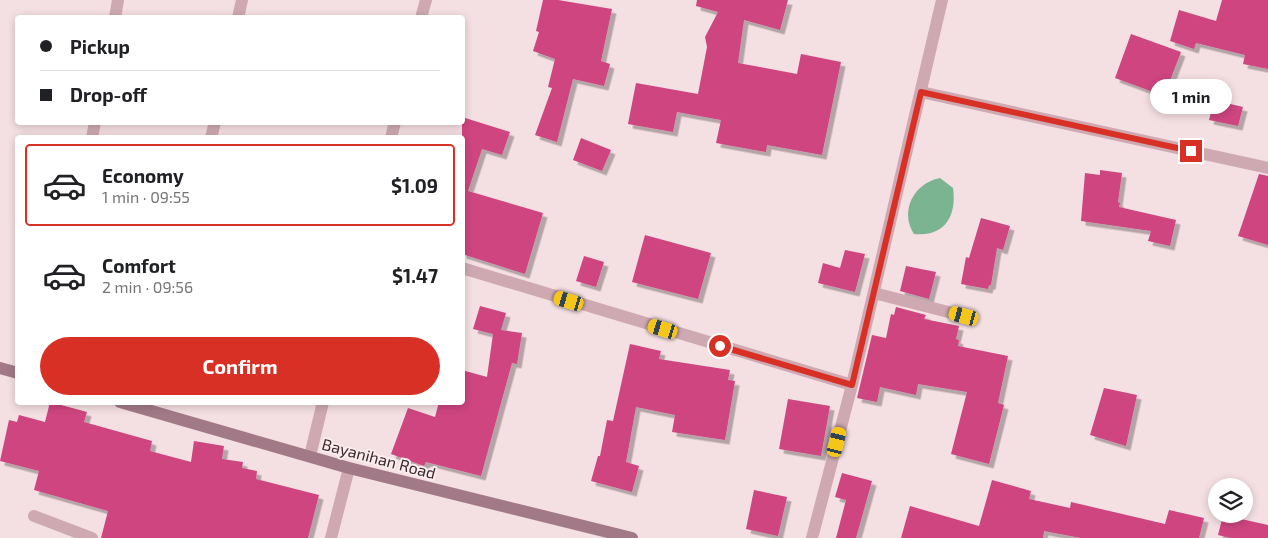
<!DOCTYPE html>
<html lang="en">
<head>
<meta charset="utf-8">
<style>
  :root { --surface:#fff; --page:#f6f6f6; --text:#202124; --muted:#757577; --line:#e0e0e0; --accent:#d93025 }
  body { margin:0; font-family:"Exo 2",sans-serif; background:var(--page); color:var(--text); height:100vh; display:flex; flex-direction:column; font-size:19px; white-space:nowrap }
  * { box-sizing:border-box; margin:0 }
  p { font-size:16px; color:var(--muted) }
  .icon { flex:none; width:28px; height:28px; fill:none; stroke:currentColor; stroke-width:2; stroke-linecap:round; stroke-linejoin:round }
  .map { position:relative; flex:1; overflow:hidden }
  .side { position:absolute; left:15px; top:135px; width:450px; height:270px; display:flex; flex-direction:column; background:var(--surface); border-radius:5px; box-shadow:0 2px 8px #0003 }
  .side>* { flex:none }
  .guide { position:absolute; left:15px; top:15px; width:450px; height:110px; border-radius:5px; box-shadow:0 2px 8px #0003; display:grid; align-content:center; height:110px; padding:0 25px; background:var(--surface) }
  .tools { position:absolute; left:1208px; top:478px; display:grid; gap:10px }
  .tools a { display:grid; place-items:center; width:45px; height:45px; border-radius:50%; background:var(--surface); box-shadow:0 2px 8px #0003; font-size:25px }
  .end { position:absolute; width:22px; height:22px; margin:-11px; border:6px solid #d93025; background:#fff; box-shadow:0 0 0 2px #fff }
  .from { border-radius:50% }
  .bubble { position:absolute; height:35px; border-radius:18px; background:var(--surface); box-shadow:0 2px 8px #0003; font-size:16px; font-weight:700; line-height:35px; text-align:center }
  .car { position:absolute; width:15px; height:30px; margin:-15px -8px; border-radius:6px; box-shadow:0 0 4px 1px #0007; background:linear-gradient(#f5c518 24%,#345 0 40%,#f5c518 0 76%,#345 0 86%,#f5c518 0) }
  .guide b { display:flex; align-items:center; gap:18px; height:48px; font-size:19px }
  .guide b+b { border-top:1px solid var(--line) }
  .guide i { width:12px; height:12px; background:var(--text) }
  ul { padding:9px 0 0; list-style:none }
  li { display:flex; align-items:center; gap:15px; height:82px; margin:0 10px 8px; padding:0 15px; border:2px solid transparent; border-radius:5px }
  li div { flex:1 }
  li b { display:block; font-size:19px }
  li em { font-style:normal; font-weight:700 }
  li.active { border-color:var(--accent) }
  li>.icon { width:45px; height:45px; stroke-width:1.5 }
  .cta { display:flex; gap:10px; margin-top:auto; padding:10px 25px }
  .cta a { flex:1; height:58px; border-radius:30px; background:var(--accent); color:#fff; font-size:20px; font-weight:700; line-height:58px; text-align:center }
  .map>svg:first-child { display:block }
  .water { fill:#7bb490 }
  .building { fill:#ce4480; filter:url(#shadow) }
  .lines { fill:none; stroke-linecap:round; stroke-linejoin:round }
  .street { stroke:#cea9b1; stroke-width:12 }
  .secondary { stroke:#a27a87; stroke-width:12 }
  .route { stroke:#d93025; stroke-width:6 }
  .labels { text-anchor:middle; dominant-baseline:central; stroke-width:4; stroke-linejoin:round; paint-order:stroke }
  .street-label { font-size:16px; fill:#3b2930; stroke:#fbecee }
</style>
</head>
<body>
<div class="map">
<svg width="1268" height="538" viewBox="0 0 1268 538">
  <defs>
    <filter id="shadow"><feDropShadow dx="4.5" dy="4.5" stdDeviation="0" flood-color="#0004"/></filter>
  </defs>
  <rect width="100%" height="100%" fill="#f4dfe2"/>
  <path class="water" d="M940,178l13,10c4,29 -9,49 -39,46 -15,-23 0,-51 26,-56z"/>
  <path class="building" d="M543,0h15l54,9 -11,52 9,3 -6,22 -31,-7 -16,63 -22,-7 17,-47 -4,-1 7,-28 -22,-8 6,-19 -3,-1z
    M697,0h91l-8,30 -36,-10 -6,43 59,11 4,-20 40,8 -19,93 -55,-10 -1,7 -50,-9 5,-23 -44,-8 -4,20 -45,-8 8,-41 62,11 9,-47 -2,-10 13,-25 -22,-6z
    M1222,0h46v69l-25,-5 2,-9 -49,-12 -2,6 -24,-8 9,-31 37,11z
    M1131,34l50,18 -17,44 -49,-18z
    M1214,100l29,7 -5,19 -29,-6z
    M462,117l48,15 -8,23 -20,-6 -14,42 75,22 -18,61 -63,-20z
    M581,138l30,12 -9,21 -29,-11z
    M1100,170l22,3 -4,29 2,1 -1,4 57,13 -6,26 -22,-5 3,-10 -70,-10 4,-48 15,2z
    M1259,174l9,2v69l-30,-9z
    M981,218l29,8 -7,24 -6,-2 -6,37h-2l-1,4 -27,-5 5,-27 3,1z
    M645,235l66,18 -13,46 -66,-17z
    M845,250l20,4 -10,38 -37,-9 5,-20 17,5z
    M584,256l20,6 -8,25 -20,-6z
    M906,266l30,6 -7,27 -29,-8z
    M480,306l26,7 -5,17 21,3 -5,31 -5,-1 -31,113 -55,-14 -2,4 -33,-12 17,-46 27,9 4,-15h23v-32l25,7 6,-43 -20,-5z
    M896,307l30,8 -2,4 35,7 -3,13 3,1 -1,6 50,10 -10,47 6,2 -15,59 -38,-10 16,-62 -49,-8 -2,11 -36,-8 -3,15 -20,-4 15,-63 14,3 5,-24 3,1z
    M630,344l31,7 -2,8 71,11 -2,10 7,1 -10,59 -53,-8 3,-17 -39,-8 -10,55 13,4 -7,26 -41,-11 7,-25h2l7,-36 6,1z
    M1104,388l33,7 -11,51 -36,-11z
    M788,399l42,7 -9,50 -42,-7z
    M50,402l37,10 -3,10 68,19 -2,10 41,11 3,-21 30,5 -2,13 21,3 -1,6 15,3 -1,8 63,16 -11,43h-207l7,-27 -74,-21 5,-19 -39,-10 9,-41 8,2 2,-7 26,7z
    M842,473l30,8 -16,57h-20l10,-38 -11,-3z
    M992,480l39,11 -2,8 41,9 1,-6 94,22 4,-14 35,8 -5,20h-118l-37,-7 -1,7h-142l9,-32 69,20z
    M754,490l33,7 -9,39 -32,-7z
    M1223,515l45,10v13h-38l-12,-3z"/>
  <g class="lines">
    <path class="street" d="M115,18l3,-18
      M238,18l4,-18
      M421,18l5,-18
      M921,92l347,76
      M92,138l3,-16
      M211,138l4,-16
      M391,138l4,-16
      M462,268l390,117
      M874,293l90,23
      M310,456l13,-54
      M34,516l58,22
      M331,538l18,-70
      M812,538l40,-153 90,-385"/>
    <path class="secondary" d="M0,368l18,5
      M120,402l229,66 283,70"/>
  </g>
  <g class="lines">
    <path class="route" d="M720,346l132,39 69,-293 270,59"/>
  </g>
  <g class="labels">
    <g class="street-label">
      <text transform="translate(379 458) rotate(15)">Bayanihan Road</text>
    </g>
  </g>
</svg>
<div class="tools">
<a><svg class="icon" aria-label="layers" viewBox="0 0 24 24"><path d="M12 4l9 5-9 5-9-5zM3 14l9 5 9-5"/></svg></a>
</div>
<i class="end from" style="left:720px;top:346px"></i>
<i class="end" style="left:1191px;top:151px"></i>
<div class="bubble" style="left:1150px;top:79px;width:82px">1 min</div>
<i class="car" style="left:569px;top:301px;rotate:287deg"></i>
<i class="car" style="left:964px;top:316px;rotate:285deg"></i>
<i class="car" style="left:663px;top:329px;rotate:287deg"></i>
<i class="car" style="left:837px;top:442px;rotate:14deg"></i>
<div class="guide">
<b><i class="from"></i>Pickup</b>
<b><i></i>Drop-off</b>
</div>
<section class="side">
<ul>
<li class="active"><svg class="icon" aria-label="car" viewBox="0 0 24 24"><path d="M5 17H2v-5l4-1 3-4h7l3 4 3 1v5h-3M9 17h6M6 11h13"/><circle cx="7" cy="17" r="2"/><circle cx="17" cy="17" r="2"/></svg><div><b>Economy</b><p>1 min · 09:55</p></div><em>$1.09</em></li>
<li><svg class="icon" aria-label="car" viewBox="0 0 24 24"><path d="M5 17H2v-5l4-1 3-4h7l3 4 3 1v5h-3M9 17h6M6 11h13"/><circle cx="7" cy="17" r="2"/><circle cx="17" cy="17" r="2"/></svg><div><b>Comfort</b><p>2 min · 09:56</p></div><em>$1.47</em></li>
</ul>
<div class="cta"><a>Confirm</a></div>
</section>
</div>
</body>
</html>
